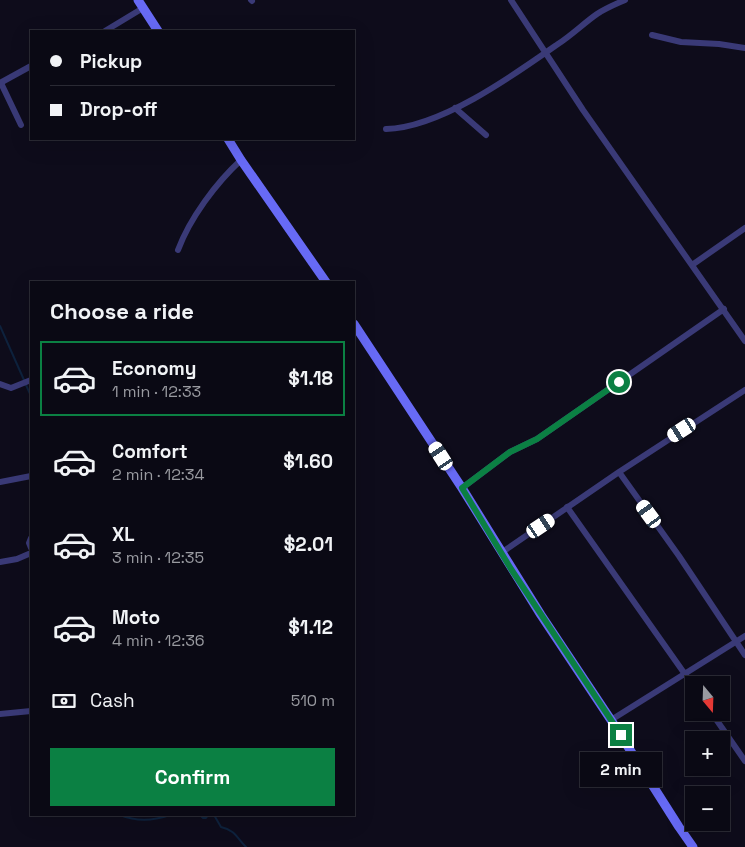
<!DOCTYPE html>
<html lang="en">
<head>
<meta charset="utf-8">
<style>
  :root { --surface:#0a0914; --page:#181722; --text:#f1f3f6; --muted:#999aa0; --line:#2a2a34; --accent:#0b8043 }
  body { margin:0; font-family:"Space Grotesk",sans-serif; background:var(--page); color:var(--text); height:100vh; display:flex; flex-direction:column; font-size:19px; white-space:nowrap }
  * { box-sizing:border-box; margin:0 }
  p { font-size:16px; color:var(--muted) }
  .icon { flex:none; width:28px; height:28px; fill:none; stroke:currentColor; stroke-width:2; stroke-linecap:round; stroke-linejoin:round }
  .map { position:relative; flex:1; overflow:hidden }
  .details { position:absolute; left:30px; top:281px; width:325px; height:535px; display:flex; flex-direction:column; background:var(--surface); border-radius:0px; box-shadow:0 5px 20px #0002,0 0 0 1px var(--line) }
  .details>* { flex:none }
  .hud { position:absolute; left:30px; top:30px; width:325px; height:110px; border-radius:0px; box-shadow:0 5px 20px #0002,0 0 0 1px var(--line); display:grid; align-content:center; height:110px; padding:0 20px; background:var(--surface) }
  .needle { width:32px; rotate:161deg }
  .fabs { position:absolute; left:685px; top:676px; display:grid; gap:10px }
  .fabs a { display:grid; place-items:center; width:45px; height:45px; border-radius:0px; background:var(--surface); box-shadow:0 5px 20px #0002,0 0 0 1px var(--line); font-size:25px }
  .end { position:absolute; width:22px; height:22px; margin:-11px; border:6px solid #0b8043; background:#fff; box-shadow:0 0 0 2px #fff }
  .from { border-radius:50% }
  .bubble { position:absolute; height:35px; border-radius:0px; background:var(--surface); box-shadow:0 5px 20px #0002,0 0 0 1px var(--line); font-size:16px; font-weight:700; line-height:35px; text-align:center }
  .car { position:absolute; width:15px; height:30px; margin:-15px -8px; border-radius:6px; box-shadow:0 0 4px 1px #0007; background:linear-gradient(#fff 24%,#345 0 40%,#fff 0 76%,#345 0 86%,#fff 0) }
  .hud b { display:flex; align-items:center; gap:18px; height:48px; font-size:19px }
  .hud b+b { border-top:1px solid var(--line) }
  .hud i { width:12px; height:12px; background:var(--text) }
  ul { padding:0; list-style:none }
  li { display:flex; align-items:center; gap:15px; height:75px; margin:0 10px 8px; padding:0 10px; border:2px solid transparent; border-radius:0px }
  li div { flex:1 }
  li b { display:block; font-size:19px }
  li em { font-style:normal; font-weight:700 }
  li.active { border-color:var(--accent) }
  li>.icon { width:45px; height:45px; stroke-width:1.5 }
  h2 { padding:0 20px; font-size:22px; line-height:60px }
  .pay { display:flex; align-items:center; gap:12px; height:55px; padding:0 20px; font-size:19px }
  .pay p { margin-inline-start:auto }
  .cta { display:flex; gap:10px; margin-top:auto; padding:10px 20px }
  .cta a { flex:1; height:58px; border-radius:0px; background:var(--accent); color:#fff; font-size:20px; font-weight:700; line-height:58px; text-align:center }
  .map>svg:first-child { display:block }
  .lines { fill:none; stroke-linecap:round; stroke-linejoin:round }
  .stream { stroke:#0e223d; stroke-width:2 }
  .street { stroke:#3a3a77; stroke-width:6 }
  .secondary { stroke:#676af5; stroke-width:9 }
  .route { stroke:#0b8043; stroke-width:6 }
</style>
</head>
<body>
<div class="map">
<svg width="745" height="847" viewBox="0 0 745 847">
  <rect width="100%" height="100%" fill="#0e0c1b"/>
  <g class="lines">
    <path class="stream" d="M0,326l24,54
      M26,385l5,11
      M120,815c17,7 33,6 50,0
      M200,815l3,3h3l2,-3
      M214,815l7,12c14,3 16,11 25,20"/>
    <path class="street" d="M251,0l1,1
      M511,0l72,110 162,231
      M105,31l38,-23
      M652,35l29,7 38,2 26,4
      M0,83l31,-17
      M1,83l20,42
      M455,108l31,27
      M386,129c54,-1 128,-54 172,-85 14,-9 26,-21 39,-30 9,-6 19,-10 28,-14
      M178,250c12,-32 38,-67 63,-90
      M692,265l53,-37
      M0,384l11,4 20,-8
      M619,472l60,84 66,99
      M0,482l31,-6
      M462,488l48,-36 27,-13 187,-130
      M567,507l127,180
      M31,538l-2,5 2,5
      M501,553l118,-81 126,-82
      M0,562l17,-3 14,-6
      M711,712l34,49
      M0,714l31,-3
      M611,720l134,-84"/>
    <path class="secondary" d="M138,0l20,31
      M228,139l13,21 85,122
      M354,324l108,164 79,127 70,105 68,107 14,20"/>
  </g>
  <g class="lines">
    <path class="route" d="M619,382l-82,57 -27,13 -48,36 49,81 110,166"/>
  </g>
</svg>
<div class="fabs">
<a><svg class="needle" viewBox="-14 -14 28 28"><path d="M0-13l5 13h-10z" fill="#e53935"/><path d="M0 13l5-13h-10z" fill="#999aa0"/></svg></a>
<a>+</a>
<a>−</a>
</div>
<i class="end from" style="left:619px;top:382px"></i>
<i class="end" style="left:621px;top:735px"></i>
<div class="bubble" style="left:580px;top:752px;width:82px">2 min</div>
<i class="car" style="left:682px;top:430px;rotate:237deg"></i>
<i class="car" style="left:441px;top:456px;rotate:327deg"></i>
<i class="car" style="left:649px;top:514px;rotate:324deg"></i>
<i class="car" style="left:541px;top:526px;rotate:56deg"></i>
<div class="hud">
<b><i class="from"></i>Pickup</b>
<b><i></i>Drop-off</b>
</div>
<section class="details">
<h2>Choose a ride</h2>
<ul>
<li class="active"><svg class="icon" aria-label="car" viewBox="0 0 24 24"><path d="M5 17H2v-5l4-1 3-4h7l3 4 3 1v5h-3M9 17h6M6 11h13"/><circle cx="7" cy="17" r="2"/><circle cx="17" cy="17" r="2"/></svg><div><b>Economy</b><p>1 min · 12:33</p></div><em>$1.18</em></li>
<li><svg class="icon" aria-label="car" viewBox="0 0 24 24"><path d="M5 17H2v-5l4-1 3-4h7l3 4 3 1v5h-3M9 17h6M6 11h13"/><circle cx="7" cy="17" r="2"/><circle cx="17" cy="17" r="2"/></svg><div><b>Comfort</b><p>2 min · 12:34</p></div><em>$1.60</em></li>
<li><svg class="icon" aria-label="car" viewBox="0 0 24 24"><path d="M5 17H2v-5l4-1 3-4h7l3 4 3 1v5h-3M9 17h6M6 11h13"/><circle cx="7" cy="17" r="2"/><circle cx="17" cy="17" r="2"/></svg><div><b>XL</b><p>3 min · 12:35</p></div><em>$2.01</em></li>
<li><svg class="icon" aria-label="car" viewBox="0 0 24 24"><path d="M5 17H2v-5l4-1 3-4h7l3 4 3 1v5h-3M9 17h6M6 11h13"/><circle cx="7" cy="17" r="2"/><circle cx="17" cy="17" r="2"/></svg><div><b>Moto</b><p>4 min · 12:36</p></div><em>$1.12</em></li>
</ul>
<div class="pay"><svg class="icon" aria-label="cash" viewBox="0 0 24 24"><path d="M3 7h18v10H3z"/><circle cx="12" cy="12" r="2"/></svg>Cash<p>510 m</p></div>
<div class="cta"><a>Confirm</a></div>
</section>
</div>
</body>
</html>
